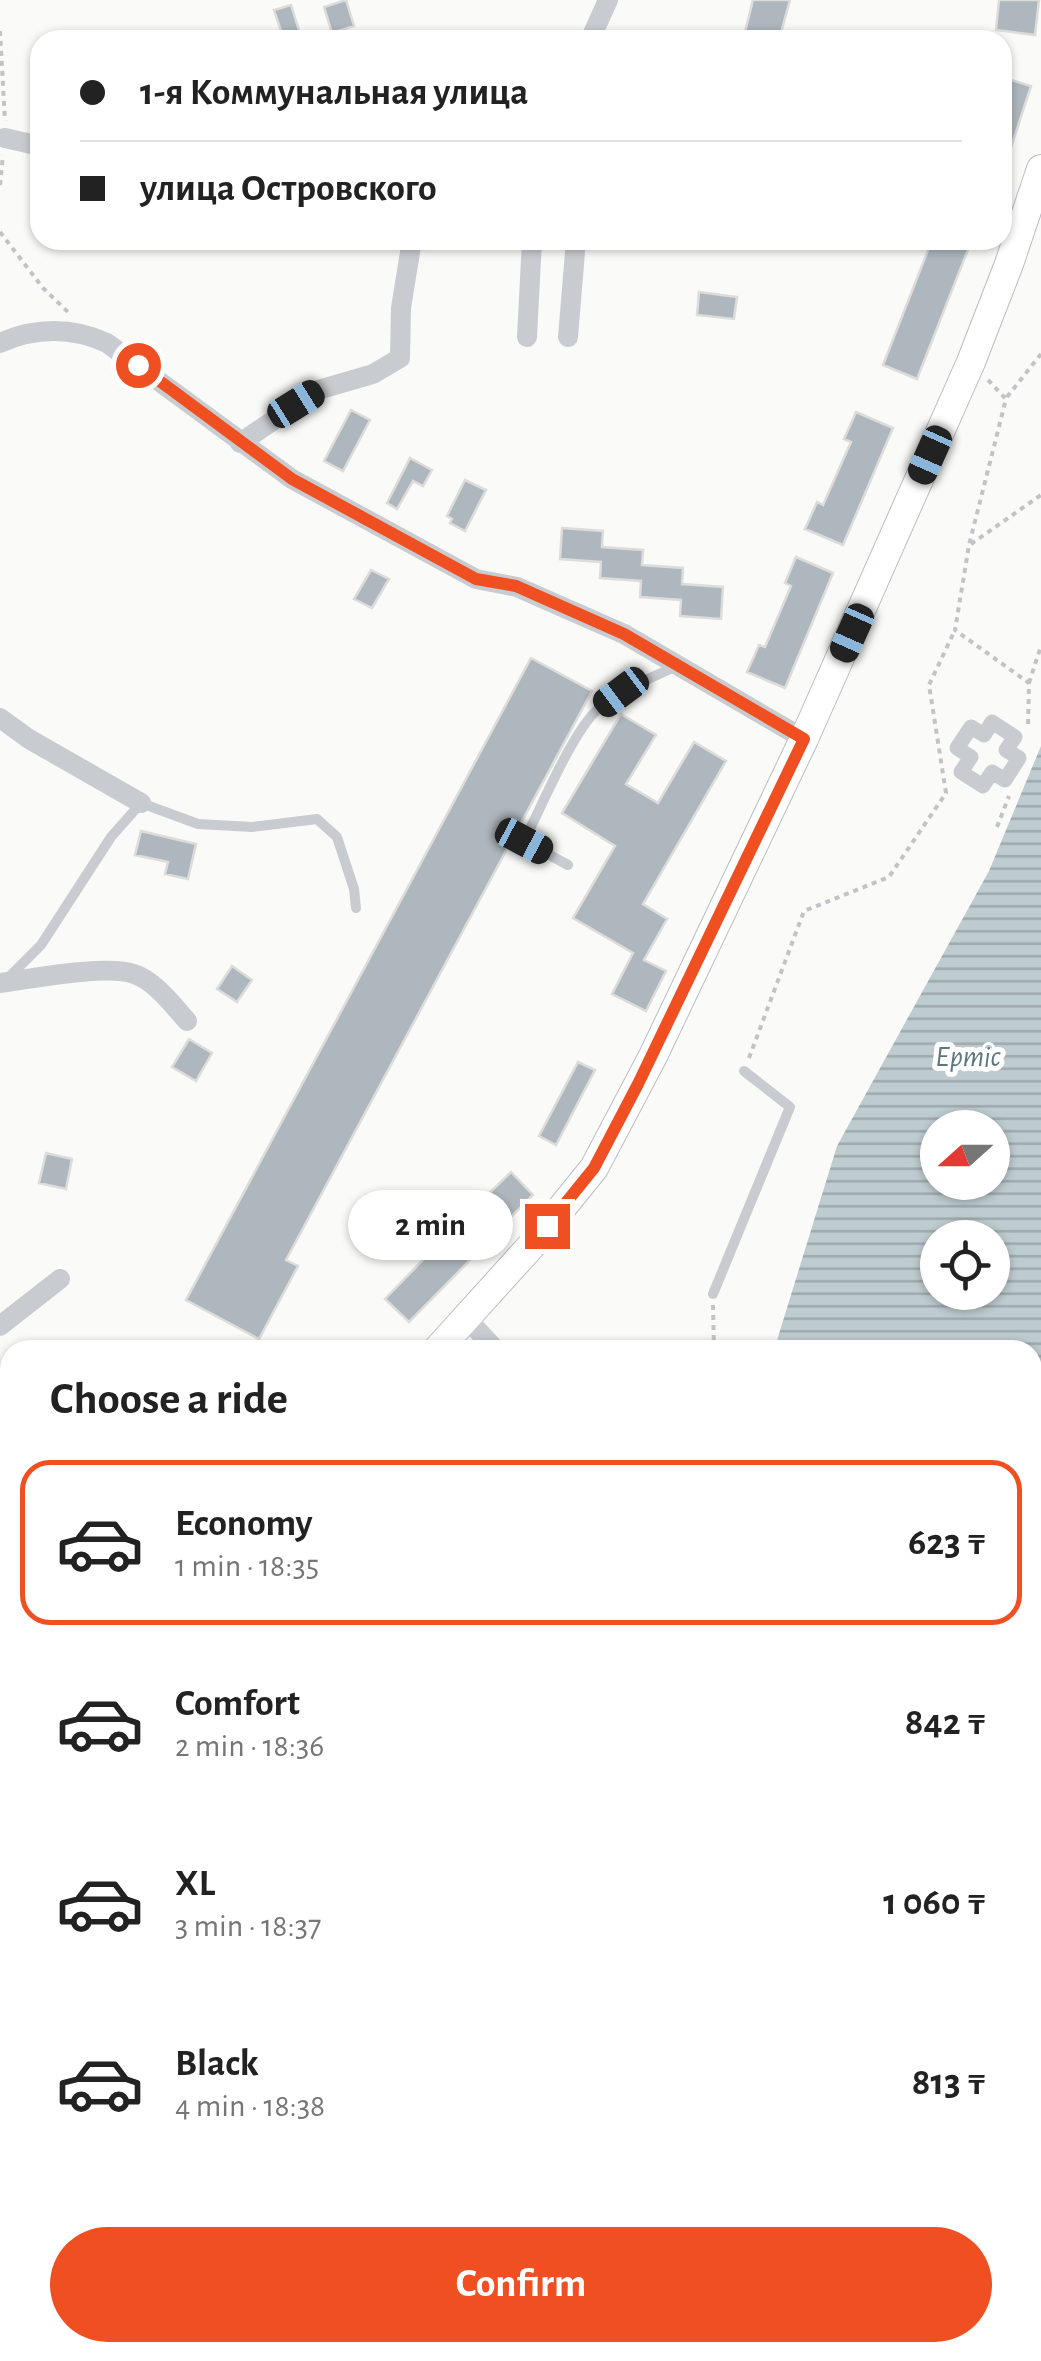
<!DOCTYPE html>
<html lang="en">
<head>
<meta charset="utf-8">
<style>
  :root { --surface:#fff; --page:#f6f6f6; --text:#222; --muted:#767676; --line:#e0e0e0; --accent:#f04f21 }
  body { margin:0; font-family:"Alegreya Sans",sans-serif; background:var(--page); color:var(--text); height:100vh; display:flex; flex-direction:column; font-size:38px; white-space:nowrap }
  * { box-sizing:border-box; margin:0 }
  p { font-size:32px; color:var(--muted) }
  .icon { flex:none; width:55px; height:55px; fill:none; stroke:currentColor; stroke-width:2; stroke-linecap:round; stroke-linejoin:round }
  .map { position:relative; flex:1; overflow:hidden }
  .side { position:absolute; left:0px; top:1340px; width:1042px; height:1022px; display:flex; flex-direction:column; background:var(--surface); border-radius:30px 30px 0 0; box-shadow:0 2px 8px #0004 }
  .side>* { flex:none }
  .banner { position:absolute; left:30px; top:30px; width:982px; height:220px; border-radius:30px; box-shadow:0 2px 8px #0004; display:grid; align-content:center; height:220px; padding:0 50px; background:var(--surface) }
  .needle { width:65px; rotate:249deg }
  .controls { position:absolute; left:920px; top:1110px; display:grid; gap:20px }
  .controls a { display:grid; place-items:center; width:90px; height:90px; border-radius:50%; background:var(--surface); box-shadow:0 2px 8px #0004; font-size:50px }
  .end { position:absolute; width:45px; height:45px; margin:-22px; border:12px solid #f04f21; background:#fff; box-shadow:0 0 0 5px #fff }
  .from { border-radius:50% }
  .bubble { position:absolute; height:70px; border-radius:35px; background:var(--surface); box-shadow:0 2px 8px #0004; font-size:32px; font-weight:700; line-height:70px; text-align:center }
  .car { position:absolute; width:30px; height:60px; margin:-30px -15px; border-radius:12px; box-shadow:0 0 8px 2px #0007; background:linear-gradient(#222 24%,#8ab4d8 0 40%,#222 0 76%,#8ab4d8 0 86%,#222 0) }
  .banner b { display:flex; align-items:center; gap:35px; height:95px; font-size:38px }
  .banner b+b { border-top:2px solid var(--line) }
  .banner i { width:25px; height:25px; background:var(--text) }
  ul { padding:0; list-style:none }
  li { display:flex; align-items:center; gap:30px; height:165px; margin:0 20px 15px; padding:0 30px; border:5px solid transparent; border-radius:30px }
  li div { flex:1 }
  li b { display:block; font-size:38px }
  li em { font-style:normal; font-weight:700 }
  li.current { border-color:var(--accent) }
  li>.icon { width:90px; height:90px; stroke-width:1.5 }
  h2 { padding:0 50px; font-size:45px; line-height:120px }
  .button { display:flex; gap:20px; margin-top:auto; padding:20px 50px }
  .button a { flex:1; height:115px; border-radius:60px; background:var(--accent); color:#fff; font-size:40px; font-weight:700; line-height:115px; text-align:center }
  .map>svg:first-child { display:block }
  .grass { fill:url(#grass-dots) }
  .water { fill:url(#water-rules); fill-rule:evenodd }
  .building { fill:#aeb7bd; stroke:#dcdcda; stroke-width:2.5 }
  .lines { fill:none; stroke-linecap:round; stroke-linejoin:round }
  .secondary-casing { stroke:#b7bec3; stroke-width:30 }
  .path { stroke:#c1c4c6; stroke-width:4; stroke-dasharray:5 5; stroke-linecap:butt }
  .service { stroke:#c8ccd0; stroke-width:10 }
  .pedestrian { stroke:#c8ccd0; stroke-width:15 }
  .minor { stroke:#c8ccd0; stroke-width:20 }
  .secondary { stroke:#fff; stroke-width:28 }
  .route { stroke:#f04f21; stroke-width:12 }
  .labels { text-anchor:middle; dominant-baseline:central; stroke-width:10; stroke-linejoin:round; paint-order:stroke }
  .water-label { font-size:30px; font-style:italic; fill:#5e767e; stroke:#fff }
</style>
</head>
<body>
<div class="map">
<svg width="1041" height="2361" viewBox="0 0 1041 2361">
  <defs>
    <pattern id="grass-dots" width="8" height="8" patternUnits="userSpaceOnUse" patternTransform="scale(2.5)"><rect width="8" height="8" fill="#dce2d8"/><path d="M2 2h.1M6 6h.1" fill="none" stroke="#b6bcb5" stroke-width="1.8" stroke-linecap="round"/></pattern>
    <pattern id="water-rules" width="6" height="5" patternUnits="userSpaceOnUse" patternTransform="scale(2.5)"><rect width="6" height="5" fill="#becbcf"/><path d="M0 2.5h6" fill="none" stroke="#9ea9ae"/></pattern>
  </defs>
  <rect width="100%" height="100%" fill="#fafaf8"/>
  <path class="grass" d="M1041,2065v296h-197l2,-9h186v-277z"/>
  <path class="water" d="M1041,746v1319l-8,10 -1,-725h-258l63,-204 152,-275zM938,1128h54v54h-54zM938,1238h54v54h-54z
    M428,2352h418v1l-2,8h-421z"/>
  <path class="building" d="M346,0l8,26 -22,7 -8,-26z
    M753,0h37l-11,40h-36z
    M999,0h40l-4,35 -39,-5z
    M291,5l11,35h-18l-10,-30z
    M1002,77l29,9 -26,80h-3z
    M932,240h19l18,7 -52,132 -34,-14z
    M699,292l38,5 -3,22 -37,-4z
    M351,410l19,10 -27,51 -19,-10z
    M856,412l37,16 -50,117 -38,-16 12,-27 6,3 28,-63 -7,-3z
    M410,458l22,12 -9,16 -10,-5 -16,28 -10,-6z
    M465,480l21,10 -21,41 -15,-8 2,-4 -5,-3z
    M562,528l41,3 -1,16 41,3 -1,15 41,3 -1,16 41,3 -2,32 -41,-3 1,-16 -41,-3 1,-16 -41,-3 1,-16 -41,-3z
    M796,557l37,16 -48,115 -38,-16 12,-27 6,2 26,-61 -6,-3z
    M371,570l18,9 -17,29 -18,-9z
    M531,658l61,33 -306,569 12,6 -39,73 -73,-39z
    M621,714l35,21 -30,49 32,19 36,-61 32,19 -83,143 24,15 -23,41 22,11 -20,40 -34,-17 21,-41 -60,-35 42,-72 -53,-33z
    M141,831l55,13 -8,35 -23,-5 3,-12 -33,-7z
    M232,966l20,14 -15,22 -20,-13z
    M189,1039l23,14 -16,28 -24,-14z
    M578,1062l17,8 -39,75 -17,-9z
    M46,1153l26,6 -6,30 -27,-6z
    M511,1172l22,23 -31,31 -23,-23z
    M451,1231l24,24 -66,67 -24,-23z"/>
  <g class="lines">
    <defs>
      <path id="secondary" d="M437,1350l94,-104 63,-78 59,-112 151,-317 167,-377 38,-98 32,-95
        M0,1694l10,-7"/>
    </defs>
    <use href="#secondary" class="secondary-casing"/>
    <path class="path" d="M0,31l5,90
      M0,185l3,-30
      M0,232l43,56 25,24
      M988,380l18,19 -37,146 -14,85 74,53 -1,46
      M1007,397l34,-43
      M971,544l70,-49
      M1029,683l12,-37
      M997,827l12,-31
      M749,1058l55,-147 85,-34 57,-84 -17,-108 26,-55
      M713,1305l1,45"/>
    <path class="service" d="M568,865l-44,-24c17,-33 47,-106 72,-130 22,-21 53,-32 81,-45
      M10,976l31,-31 70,-108 30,-34 57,21 54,3 65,-8 20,18 17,52 2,19
      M713,1294l77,-187 -46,-36
      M294,2361l5,-9
      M355,2361l4,-9"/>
    <path class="pedestrian" d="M992,722l23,15 -9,13 13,8 -14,22 -13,-8 -9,14 -22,-14 10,-15 -14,-9 14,-21 13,8z"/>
    <path class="minor" d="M590,40l18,-40
      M5,138l35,8
      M527,337l5,-97
      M568,337l8,-97
      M0,343c35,-16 73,-16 107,0l185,136 184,100 41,8 107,47 180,105
      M240,443l78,-53 55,-16 27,-16 1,-50 11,-68
      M0,718l29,21 112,64
      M0,983c29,-4 108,-19 134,-9 20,6 39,31 53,47
      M466,1318l30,32
      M0,1326l60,-47"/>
    <use href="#secondary" class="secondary"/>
  </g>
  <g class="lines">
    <path class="route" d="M138,365l154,114 184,100 40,7 108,48 180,105 -166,345 -44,84 -47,58"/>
  </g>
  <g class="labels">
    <g class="water-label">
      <text x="968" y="1057">Ертіс</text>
    </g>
  </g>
</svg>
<div class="controls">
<a><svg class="needle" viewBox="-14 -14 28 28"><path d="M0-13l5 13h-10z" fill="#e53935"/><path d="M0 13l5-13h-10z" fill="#767676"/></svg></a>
<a><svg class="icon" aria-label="locate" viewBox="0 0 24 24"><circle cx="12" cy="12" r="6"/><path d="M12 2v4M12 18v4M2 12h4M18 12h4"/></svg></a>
</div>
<i class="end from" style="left:138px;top:365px"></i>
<i class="end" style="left:547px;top:1226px"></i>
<div class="bubble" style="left:348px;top:1190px;width:165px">2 min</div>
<i class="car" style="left:296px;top:404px;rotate:58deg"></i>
<i class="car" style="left:930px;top:455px;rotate:204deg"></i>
<i class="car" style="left:852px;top:633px;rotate:204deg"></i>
<i class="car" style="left:621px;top:692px;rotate:233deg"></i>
<i class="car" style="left:524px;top:841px;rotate:118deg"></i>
<div class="banner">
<b><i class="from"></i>1-я Коммунальная улица</b>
<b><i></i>улица Островского</b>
</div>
<section class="side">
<h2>Choose a ride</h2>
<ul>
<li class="current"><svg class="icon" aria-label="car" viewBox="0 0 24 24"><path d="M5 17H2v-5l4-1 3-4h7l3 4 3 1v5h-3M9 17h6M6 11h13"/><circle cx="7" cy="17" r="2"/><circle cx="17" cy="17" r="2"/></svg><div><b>Economy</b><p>1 min · 18:35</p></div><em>623 ₸</em></li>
<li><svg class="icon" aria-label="car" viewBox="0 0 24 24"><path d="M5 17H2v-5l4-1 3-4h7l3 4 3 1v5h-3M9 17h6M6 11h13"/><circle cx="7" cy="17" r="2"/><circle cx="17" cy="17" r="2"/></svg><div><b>Comfort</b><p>2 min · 18:36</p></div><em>842 ₸</em></li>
<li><svg class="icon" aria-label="car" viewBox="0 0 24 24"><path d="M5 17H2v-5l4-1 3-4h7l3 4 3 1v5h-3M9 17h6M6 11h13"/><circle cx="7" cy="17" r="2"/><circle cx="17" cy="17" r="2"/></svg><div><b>XL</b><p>3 min · 18:37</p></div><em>1 060 ₸</em></li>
<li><svg class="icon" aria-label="car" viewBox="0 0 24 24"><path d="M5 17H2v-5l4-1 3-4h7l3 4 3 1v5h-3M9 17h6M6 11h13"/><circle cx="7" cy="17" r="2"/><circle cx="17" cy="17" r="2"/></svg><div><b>Black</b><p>4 min · 18:38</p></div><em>813 ₸</em></li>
</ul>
<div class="button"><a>Confirm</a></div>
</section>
</div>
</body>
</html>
